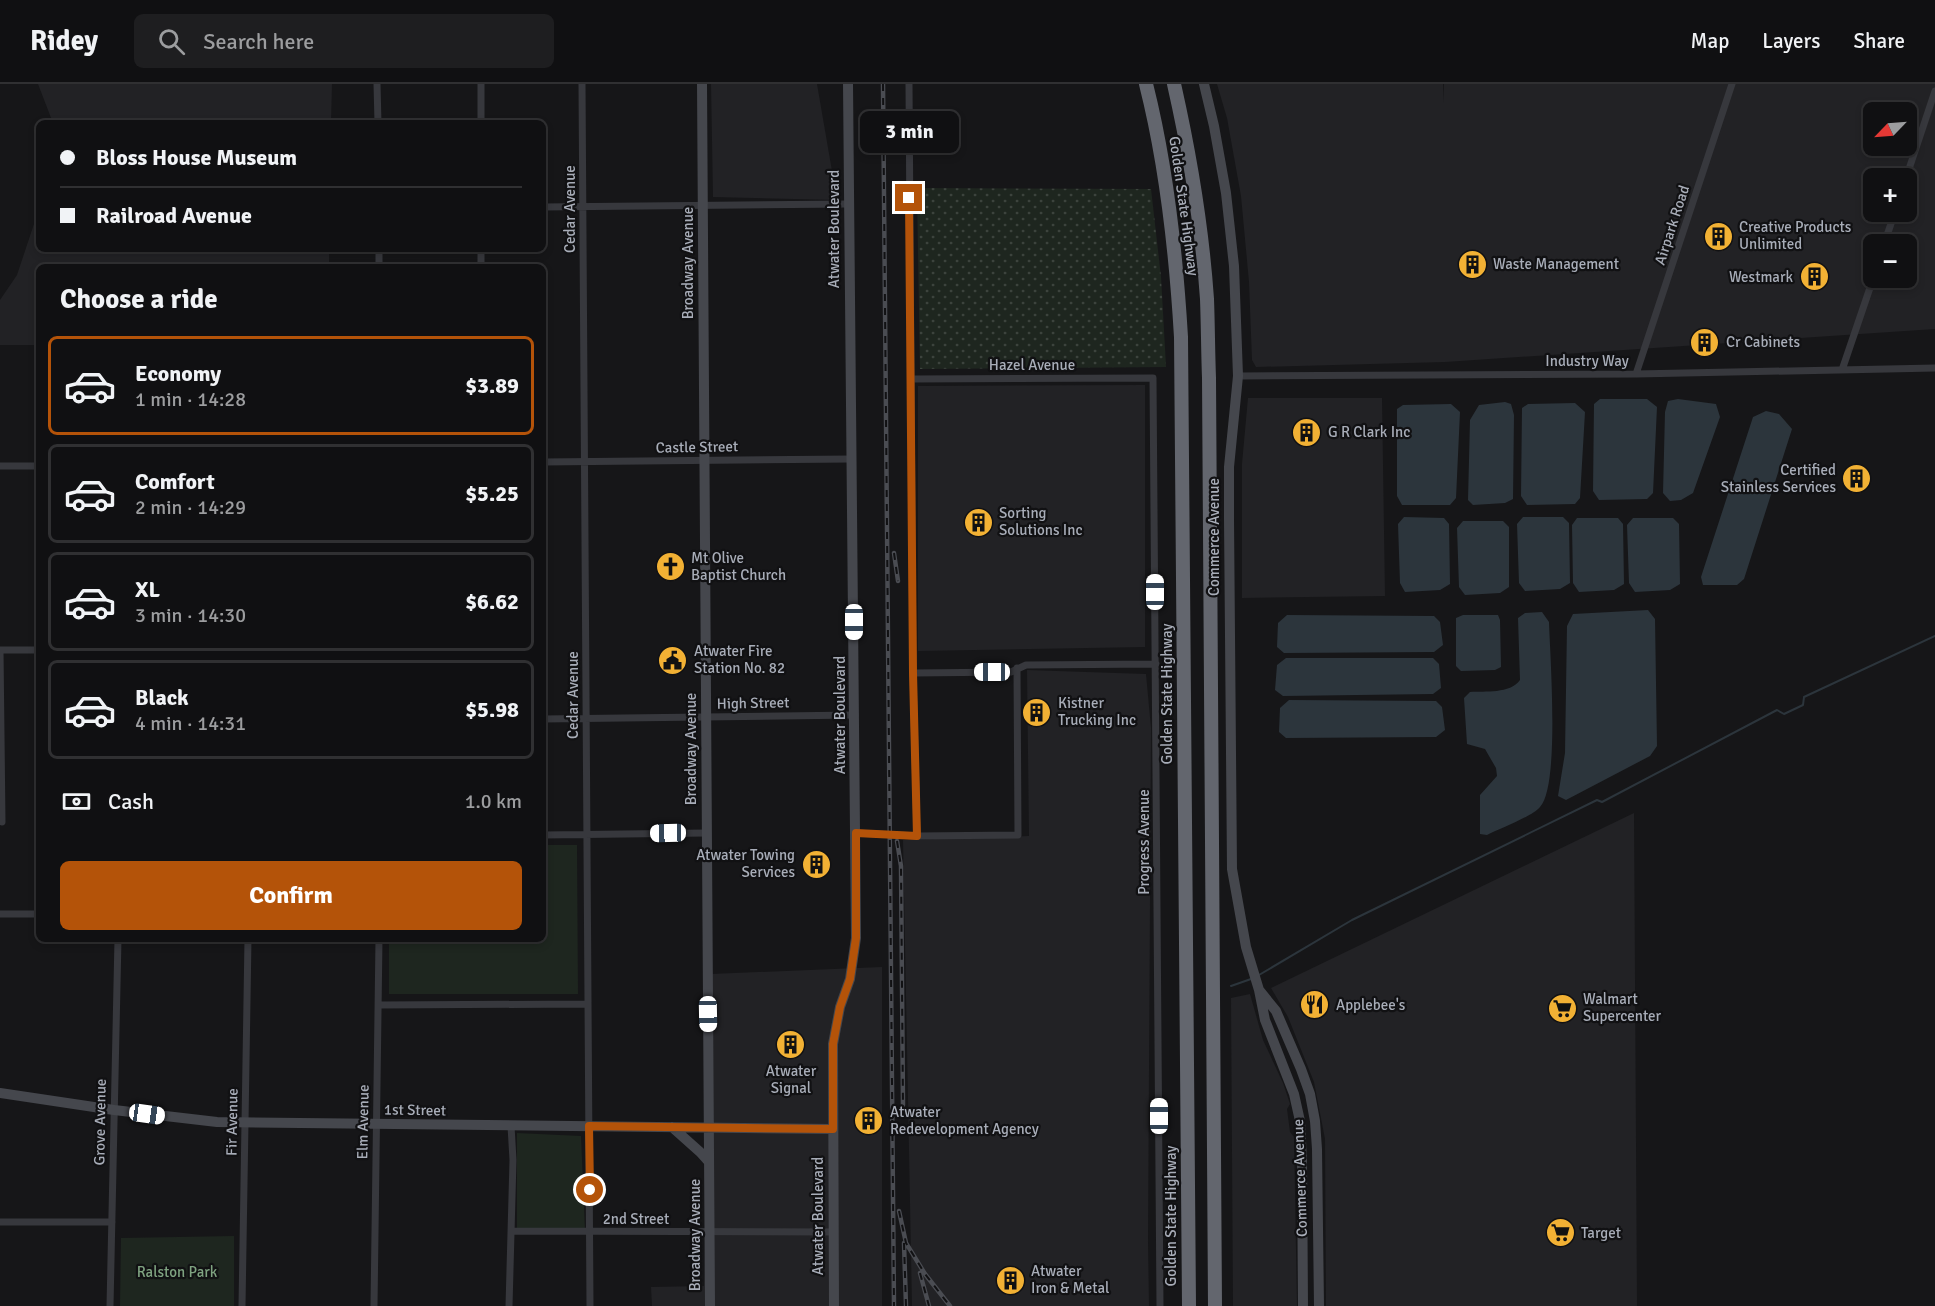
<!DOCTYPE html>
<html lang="en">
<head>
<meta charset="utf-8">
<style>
  :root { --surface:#101012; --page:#1e1e20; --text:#f1f3f6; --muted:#9c9d9f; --line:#303032; --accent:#b45309 }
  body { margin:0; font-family:Signika,sans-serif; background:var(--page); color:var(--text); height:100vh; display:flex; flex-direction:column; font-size:22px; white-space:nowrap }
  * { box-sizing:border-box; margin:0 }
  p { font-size:20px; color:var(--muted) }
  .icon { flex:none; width:33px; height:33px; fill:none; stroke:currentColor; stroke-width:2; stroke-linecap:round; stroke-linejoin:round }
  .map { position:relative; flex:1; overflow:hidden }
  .details { position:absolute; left:36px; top:180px; width:510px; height:678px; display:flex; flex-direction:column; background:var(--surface); border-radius:9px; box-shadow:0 3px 9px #0003,0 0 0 2px var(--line) }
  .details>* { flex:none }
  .guide { position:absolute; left:36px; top:36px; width:510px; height:132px; border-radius:9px; box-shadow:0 3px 9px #0003,0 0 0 2px var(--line); display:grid; align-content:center; height:132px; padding:0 24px; background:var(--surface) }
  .needle { width:39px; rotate:245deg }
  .fabs { position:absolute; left:1863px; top:18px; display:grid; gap:12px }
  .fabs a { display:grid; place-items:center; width:54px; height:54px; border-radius:9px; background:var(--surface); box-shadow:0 3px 9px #0003,0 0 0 2px var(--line); font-size:30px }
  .end { position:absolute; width:27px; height:27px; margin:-14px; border:8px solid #b45309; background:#fff; box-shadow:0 0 0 3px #fff }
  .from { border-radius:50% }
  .bubble { position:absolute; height:42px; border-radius:9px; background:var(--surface); box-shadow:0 3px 9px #0003,0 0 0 2px var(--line); font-size:20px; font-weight:700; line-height:42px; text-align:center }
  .car { position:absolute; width:18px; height:36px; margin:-18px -9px; border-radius:8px; box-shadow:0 0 4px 2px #0007; background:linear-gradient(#fff 24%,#345 0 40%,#fff 0 76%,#345 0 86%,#fff 0) }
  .guide b { display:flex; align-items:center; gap:21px; height:57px; font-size:22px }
  .guide b+b { border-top:2px solid var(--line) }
  .guide i { width:15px; height:15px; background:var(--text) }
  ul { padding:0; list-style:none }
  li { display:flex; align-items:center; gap:18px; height:99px; margin:0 12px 9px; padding:0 12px; border:3px solid var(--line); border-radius:9px }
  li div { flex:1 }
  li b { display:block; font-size:22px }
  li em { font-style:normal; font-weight:700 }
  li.on { border-color:var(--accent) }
  li>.icon { width:54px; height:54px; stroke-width:1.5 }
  h2 { padding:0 24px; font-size:27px; line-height:72px }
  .pay { display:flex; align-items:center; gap:15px; height:66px; padding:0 24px; font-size:22px }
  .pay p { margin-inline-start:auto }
  .primary-button { display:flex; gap:12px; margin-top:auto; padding:12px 24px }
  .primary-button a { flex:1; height:69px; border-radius:9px; background:var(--accent); color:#fff; font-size:24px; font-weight:700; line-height:69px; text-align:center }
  header { display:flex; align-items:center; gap:36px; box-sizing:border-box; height:84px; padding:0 30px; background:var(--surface); border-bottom:2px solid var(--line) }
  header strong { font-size:28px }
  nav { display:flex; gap:33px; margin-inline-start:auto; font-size:21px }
  .search { width:420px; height:54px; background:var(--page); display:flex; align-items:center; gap:15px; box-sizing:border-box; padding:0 21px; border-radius:9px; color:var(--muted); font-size:22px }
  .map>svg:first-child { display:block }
  .built { fill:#222225; fill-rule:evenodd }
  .grass { fill:url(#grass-dots) }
  .green { fill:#1e261f }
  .water { fill:#2c353c }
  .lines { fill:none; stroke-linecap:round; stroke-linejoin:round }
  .stream { stroke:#2c353c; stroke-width:2 }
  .street { stroke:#37383d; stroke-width:7 }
  .secondary { stroke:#45474d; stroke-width:10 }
  .highway { stroke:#63666e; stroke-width:14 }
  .rail-casing { stroke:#4a4c52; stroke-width:4.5 }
  .rail { stroke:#111113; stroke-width:2; stroke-dasharray:7; stroke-linecap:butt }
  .route { stroke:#b45309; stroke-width:8 }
  .labels { text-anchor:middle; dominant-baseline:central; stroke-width:4.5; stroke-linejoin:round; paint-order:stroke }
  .street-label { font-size:15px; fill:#a8adb8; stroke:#111113 }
  .poi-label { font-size:15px; fill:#a8adb8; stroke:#111113; text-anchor:start }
  .park-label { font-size:15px; fill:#7fa381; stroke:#111113 }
</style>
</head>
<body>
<header>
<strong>Ridey</strong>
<div class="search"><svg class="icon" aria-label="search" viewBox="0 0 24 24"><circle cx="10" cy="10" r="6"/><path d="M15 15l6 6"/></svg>Search here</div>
<nav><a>Map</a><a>Layers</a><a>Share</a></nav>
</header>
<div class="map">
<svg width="1935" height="1222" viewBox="0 0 1935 1222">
  <defs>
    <pattern id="grass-dots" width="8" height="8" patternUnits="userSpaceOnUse" patternTransform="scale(1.5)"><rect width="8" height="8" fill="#1e261f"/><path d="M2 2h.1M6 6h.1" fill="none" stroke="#3c433d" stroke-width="1.8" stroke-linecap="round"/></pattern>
  </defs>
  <rect width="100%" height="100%" fill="#161618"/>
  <path class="built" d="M38,0h294l-1,39h-278z
    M711,0h106l20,116 -124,-3z
    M1217,0h226v19l1,-19h491v245l-490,33 -189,5 -4,-7 -3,-78 -8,-86 -14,-78zM1874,28h32v34h-32zM1874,94h32v34h-32zM1874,160h32v34h-32z
    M39,125v40h290v18h-290v78h-39v-45l17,-25z
    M1145,301v262l-227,4v-265z
    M1248,314h134l3,198 -143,2v-134z
    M1027,586l119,4 5,54 -3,514 1,64h-237l-9,-466 126,-4z
    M1634,729l3,493h-311l-1,-167 -11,-57 -26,-65 -17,-29z
    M882,883v339h-230l-1,-19 53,-1 7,-312z
    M1250,910l13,46 20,43 7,21 -3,5 3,23 4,5 3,169h-64l-2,-308z"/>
  <path class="grass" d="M917,104l234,1 10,88 5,90 -246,2z"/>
  <path class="green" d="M543,761h34l1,149h-189v-55h154z
    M517,1049l64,3 4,95 -68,-2z
    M234,1152v70h-114l1,-68z"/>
  <path class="water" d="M1600,315h47l10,8 -4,86 -6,6 -48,1 -6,-9 1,-87z
    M1678,315l38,5 4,13 -27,76 -12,7 -11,1 -7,-8 2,-81 3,-11z
    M1505,318l6,2 3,11 -1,84 -8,4 -32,2 -5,-5 2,-80 9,-15z
    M1575,319l10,9 -5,86 -5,6 -48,1 -6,-9 1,-88 6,-4z
    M1451,320l9,8 -4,86 -6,7h-48l-5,-9v-87l6,-4z
    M1766,327l13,3 13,15 -48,150 -7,6h-34l-2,-8 52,-160z
    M1404,433l40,1 5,6 1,60 -10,6 -35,2 -5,-9 -2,-59z
    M1523,433h40l6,6 1,60 -10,6 -35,2 -6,-8 -2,-59z
    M1577,434h41l5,6 1,60 -10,6 -35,2 -6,-9 -1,-58z
    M1633,434h40l6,6 1,60 -10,6 -35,2 -6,-9 -2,-58z
    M1463,437h40l6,6v60l-9,6 -35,2 -6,-8 -2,-59z
    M1648,526l7,9 2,127 -7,10 -84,44 -8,-4 7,-43 2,-127 6,-12z
    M1542,528l7,10c1,33 11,164 -9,185 -7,9 -41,22 -53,28l-7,-1v-39l17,-19 -1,-8 -11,-19 -18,-5 -3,-46 6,-6c15,-1 40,2 50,-12l-2,-62 7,-5z
    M1287,531l147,1 6,6 3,23 -9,7 -150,1 -7,-6 1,-24z
    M1463,531h35l2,5 1,47 -6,3 -34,1 -5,-5v-48z
    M1286,574h147l6,6 2,24 -8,6 -150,2 -8,-6 2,-25z
    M1289,616l147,1 6,6 3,23 -9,7 -150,1 -7,-6 1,-24z"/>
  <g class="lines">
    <path class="stream" d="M1259,891l93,-55 245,-120 5,2 175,-92 7,4 19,-9 1,-8 131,-61
      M1231,902l20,-7"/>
    <path class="street" d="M377,0l1,39
      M481,0v39
      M582,0l8,1222
      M909,0l4,589 4,163
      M1906,94l29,-87
      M543,123l306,-3
      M1884,160l11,-32
      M379,165v18
      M481,165v18
      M1842,286l32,-94
      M1636,290l96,-290
      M1238,292l398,-2 299,-6
      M911,295l242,-1 7,928
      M543,378l308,-3
      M0,382h39
      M0,566l2,172
      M0,566h39
      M913,589l98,-1 15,-7 130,-1
      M543,635l312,-4
      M856,749l61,3 101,-1 -1,-167
      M543,751l163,-2
      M0,830h39
      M379,921l209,-1
      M0,1138h112
      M511,1147l323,1
      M110,1222l8,-367
      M242,1222l6,-367
      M374,1222l5,-367
      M509,1222l4,-146 -2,-34"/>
    <path class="secondary" d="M702,0l8,1222
      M1204,0l10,42 12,67 8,73 4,110 -9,91v52l3,350 14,78 13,43 6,30 29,74 6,27 2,40 1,145
      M1259,906l17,21 25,58 9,25 5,27 2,28 2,157
      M0,1009l114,17 103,12 616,7
      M672,1043l28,25 9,10
      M834,1222l-1,-262 7,-37 10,-28 6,-41 -8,-854"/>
    <path class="highway" d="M1146,0c21,83 30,168 35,253l8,969
      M1174,0c16,71 28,142 33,215 1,26 1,53 2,79l6,928"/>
    <defs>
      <path id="rail" d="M883,0l11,1222
        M894,469l4,28
        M897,757l4,25 2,239
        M899,1127l7,32 19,31 25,32
        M904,1159l2,63
        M920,1189l9,33"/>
    </defs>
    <use href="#rail" class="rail-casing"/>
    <use href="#rail" class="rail"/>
  </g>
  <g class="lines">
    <path class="route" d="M590,1106l-1,-64 244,3v-85l7,-37 10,-28 6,-41v-105l61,3 -4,-163 -4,-475"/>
  </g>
  <defs>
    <symbol id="building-disc" viewBox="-11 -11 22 22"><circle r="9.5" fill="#f2b134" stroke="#111113"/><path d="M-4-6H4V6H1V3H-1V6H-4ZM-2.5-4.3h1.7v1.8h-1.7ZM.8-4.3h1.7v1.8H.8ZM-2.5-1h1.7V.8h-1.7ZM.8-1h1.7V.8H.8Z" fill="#111"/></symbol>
    <symbol id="church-disc" viewBox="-11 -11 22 22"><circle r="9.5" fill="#f2b134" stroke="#111113"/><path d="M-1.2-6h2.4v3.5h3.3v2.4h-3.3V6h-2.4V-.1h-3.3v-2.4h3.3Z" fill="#111"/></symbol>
    <symbol id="civic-disc" viewBox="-11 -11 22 22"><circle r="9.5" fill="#f2b134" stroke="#111113"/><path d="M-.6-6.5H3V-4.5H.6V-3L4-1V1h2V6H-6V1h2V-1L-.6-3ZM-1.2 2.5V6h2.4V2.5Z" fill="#111"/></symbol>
    <symbol id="restaurant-disc" viewBox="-11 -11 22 22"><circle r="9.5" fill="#f2b134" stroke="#111113"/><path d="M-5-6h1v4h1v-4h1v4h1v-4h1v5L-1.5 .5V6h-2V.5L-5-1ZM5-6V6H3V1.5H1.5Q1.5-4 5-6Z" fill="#111"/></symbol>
    <symbol id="supermarket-disc" viewBox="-11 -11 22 22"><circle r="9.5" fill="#f2b134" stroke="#111113"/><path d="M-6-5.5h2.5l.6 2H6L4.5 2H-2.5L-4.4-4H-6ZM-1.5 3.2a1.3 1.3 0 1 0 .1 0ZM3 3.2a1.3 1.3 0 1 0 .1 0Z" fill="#111"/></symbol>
  </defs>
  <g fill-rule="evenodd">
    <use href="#building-disc" x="1702" y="136" width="33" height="33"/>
    <use href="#building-disc" x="1456" y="164" width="33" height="33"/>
    <use href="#building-disc" x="1798" y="176" width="33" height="33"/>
    <use href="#building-disc" x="1688" y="242" width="33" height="33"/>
    <use href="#building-disc" x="1290" y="332" width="33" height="33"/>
    <use href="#building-disc" x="1840" y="378" width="33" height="33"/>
    <use href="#building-disc" x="962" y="422" width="33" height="33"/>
    <use href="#church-disc" x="654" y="466" width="33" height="33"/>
    <use href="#civic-disc" x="656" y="560" width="33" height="33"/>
    <use href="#building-disc" x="1020" y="612" width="33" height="33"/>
    <use href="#building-disc" x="800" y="764" width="33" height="33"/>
    <use href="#restaurant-disc" x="1298" y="904" width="33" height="33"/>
    <use href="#supermarket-disc" x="1546" y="908" width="33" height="33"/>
    <use href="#building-disc" x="774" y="944" width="33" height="33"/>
    <use href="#building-disc" x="852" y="1020" width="33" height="33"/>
    <use href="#supermarket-disc" x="1544" y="1132" width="33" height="33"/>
    <use href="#building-disc" x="994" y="1180" width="33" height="33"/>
  </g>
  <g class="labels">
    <g class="street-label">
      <text transform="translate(1184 122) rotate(82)">Golden State Highway</text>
      <text transform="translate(570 125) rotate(-90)">Cedar Avenue</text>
      <text transform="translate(1672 141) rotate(-72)">Airpark Road</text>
      <text transform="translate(834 145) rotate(-90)">Atwater Boulevard</text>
      <text transform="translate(688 179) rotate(-90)">Broadway Avenue</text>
      <text x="1587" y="277">Industry Way</text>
      <text x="1032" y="281">Hazel Avenue</text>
      <text transform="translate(697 363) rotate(-1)">Castle Street</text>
      <text transform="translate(1214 453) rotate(-90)">Commerce Avenue</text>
      <text transform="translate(1167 610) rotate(-90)">Golden State Highway</text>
      <text transform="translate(573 611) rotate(-90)">Cedar Avenue</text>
      <text transform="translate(753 619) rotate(-1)">High Street</text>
      <text transform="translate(840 631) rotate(-90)">Atwater Boulevard</text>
      <text transform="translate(691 665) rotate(-90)">Broadway Avenue</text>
      <text transform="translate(1144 758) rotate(-90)">Progress Avenue</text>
      <text transform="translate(415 1026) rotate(1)">1st Street</text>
      <text transform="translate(100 1038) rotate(-89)">Grove Avenue</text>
      <text transform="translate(232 1038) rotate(-89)">Fir Avenue</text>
      <text transform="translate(363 1038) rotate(-89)">Elm Avenue</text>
      <text transform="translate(1300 1094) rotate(-92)">Commerce Avenue</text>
      <text transform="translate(818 1132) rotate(-90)">Atwater Boulevard</text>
      <text transform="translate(1171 1132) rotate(-90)">Golden State Highway</text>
      <text x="636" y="1135">2nd Street</text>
      <text transform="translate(695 1151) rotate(-90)">Broadway Avenue</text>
    </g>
    <g class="poi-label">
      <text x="1739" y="143">Creative Products<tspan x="1739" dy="17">Unlimited</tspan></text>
      <text x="1493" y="180">Waste Management</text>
      <text x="1793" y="193" text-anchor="end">Westmark</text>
      <text x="1726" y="258">Cr Cabinets</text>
      <text x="1328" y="348">G R Clark Inc</text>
      <text x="1836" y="386" text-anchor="end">Certified<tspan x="1836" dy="17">Stainless Services</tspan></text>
      <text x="999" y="429">Sorting<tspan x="999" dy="17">Solutions Inc</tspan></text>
      <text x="691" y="474">Mt Olive<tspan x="691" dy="17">Baptist Church</tspan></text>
      <text x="694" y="567">Atwater Fire<tspan x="694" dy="17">Station No. 82</tspan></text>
      <text x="1058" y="619">Kistner<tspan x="1058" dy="17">Trucking Inc</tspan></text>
      <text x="795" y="771" text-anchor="end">Atwater Towing<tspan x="795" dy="17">Services</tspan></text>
      <text x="1583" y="915">Walmart<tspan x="1583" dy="17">Supercenter</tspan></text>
      <text x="1336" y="921">Applebee's</text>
      <text x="791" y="987" text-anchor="middle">Atwater<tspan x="791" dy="17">Signal</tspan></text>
      <text x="890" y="1028">Atwater<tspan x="890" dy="17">Redevelopment Agency</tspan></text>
      <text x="1581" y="1149">Target</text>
      <text x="1031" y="1187">Atwater<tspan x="1031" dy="17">Iron &amp; Metal</tspan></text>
    </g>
    <g class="park-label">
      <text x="177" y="1188">Ralston Park</text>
    </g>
  </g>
</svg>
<div class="fabs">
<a><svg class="needle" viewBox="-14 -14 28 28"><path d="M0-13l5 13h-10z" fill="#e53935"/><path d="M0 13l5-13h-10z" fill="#9c9d9f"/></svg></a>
<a>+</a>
<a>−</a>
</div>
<i class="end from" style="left:590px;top:1106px"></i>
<i class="end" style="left:909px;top:114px"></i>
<div class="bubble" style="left:860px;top:27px;width:99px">3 min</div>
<i class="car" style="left:1155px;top:508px;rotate:0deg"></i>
<i class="car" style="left:854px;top:538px;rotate:180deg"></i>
<i class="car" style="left:992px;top:588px;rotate:270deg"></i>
<i class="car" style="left:668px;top:749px;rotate:269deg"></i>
<i class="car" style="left:708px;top:930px;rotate:179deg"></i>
<i class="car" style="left:147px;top:1030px;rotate:98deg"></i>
<i class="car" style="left:1159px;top:1032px;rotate:0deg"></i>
<div class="guide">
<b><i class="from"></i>Bloss House Museum</b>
<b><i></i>Railroad Avenue</b>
</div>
<section class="details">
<h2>Choose a ride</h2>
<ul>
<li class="on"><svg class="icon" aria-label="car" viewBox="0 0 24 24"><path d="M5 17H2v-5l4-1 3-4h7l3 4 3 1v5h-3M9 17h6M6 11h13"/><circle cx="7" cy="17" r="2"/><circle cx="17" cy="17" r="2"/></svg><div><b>Economy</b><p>1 min · 14:28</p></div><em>$3.89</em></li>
<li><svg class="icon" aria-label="car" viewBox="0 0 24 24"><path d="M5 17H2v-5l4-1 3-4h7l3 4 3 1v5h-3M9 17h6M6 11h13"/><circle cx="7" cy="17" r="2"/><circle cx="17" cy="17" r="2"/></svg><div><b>Comfort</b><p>2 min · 14:29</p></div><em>$5.25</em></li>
<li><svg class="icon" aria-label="car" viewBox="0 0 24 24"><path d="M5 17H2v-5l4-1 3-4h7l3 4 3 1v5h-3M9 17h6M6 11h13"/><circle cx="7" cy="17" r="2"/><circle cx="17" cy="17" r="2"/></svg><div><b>XL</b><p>3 min · 14:30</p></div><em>$6.62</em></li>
<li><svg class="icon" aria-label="car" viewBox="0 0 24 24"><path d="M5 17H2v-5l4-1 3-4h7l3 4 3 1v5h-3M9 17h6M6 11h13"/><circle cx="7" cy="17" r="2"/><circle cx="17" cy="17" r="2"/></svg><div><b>Black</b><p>4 min · 14:31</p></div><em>$5.98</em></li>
</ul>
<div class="pay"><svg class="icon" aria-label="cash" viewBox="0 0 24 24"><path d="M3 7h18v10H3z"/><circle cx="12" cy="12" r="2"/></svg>Cash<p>1.0 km</p></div>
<div class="primary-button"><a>Confirm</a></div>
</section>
</div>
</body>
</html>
